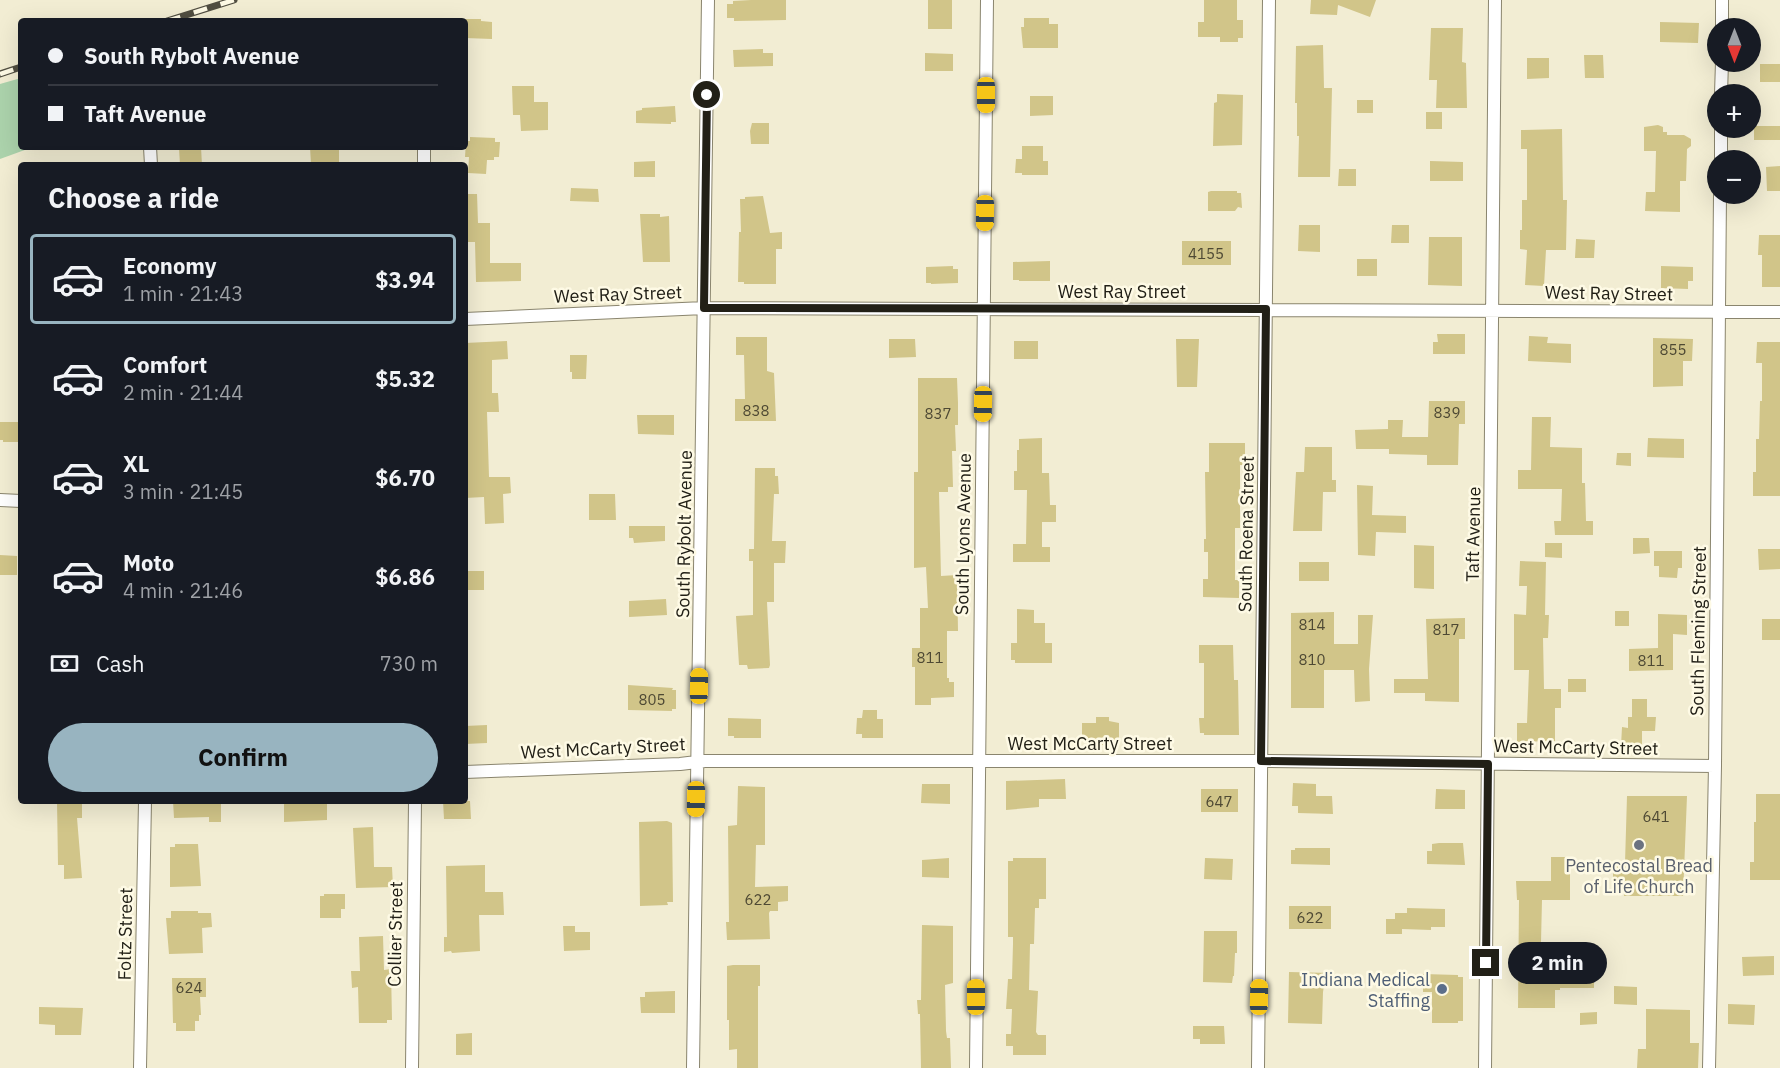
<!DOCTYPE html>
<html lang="en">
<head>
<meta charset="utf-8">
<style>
  :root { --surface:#171b24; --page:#20242c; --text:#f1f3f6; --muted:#9ea1a6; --line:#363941; --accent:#98b4c0 }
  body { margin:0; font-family:"IBM Plex Sans",sans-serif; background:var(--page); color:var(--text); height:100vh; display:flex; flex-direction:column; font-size:22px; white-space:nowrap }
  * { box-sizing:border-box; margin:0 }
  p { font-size:20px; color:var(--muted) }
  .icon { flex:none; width:33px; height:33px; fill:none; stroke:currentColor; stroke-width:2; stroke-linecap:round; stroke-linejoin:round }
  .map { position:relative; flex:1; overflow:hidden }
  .side { position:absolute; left:18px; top:162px; width:450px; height:642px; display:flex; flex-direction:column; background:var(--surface); border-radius:6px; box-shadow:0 6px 24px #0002 }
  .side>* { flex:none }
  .top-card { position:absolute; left:18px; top:18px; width:450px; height:132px; border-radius:6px; box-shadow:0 6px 24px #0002; display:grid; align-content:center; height:132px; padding:0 30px; background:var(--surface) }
  .needle { width:39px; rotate:180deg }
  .controls { position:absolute; left:1707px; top:18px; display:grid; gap:12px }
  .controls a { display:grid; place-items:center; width:54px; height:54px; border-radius:50%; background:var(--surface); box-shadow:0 6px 24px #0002; font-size:30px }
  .end { position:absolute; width:27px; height:27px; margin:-14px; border:8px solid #222017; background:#fff; box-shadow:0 0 0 3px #fff }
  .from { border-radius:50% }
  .bubble { position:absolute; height:42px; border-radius:21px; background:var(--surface); box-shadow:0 6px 24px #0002; font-size:20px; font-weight:700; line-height:42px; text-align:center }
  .car { position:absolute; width:18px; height:36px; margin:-18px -9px; border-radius:8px; box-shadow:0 0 4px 2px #0007; background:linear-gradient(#f5c518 24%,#345 0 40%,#f5c518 0 76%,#345 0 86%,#f5c518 0) }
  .top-card b { display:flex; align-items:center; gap:21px; height:57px; font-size:22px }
  .top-card b+b { border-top:2px solid var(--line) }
  .top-card i { width:15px; height:15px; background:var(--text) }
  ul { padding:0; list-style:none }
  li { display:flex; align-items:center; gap:18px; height:90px; margin:0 12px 9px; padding:0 18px; border:3px solid transparent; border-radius:6px }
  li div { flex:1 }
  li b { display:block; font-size:22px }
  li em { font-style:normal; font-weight:700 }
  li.on { border-color:var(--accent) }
  li>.icon { width:54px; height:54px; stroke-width:1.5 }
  h2 { padding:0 30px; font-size:27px; line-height:72px }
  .pay { display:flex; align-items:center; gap:15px; height:66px; padding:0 30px; font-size:22px }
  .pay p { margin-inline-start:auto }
  .cta { display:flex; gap:12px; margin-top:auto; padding:12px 30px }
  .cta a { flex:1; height:69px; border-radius:36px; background:var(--accent); color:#111; font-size:24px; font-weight:700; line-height:69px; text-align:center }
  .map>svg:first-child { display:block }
  .green { fill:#acd3ac }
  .building { fill:#d1c589 }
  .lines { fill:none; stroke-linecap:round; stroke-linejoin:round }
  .street-casing { stroke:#8a856e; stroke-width:14 }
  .street { stroke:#fff; stroke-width:12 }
  .rail-casing { stroke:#514e41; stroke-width:7 }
  .rail { stroke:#fefae5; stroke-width:4.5; stroke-dasharray:14; stroke-linecap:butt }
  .route { stroke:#222017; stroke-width:8 }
  .worship-dot { fill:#6b7280; stroke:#fefae5; stroke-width:2 }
  .service-dot { fill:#5c6f8a; stroke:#fefae5; stroke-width:2 }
  .labels { text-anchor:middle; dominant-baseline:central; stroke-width:5; stroke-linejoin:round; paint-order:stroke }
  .number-label { font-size:15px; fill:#4e4934 }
  .street-label { font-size:18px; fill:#222017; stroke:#fefae5 }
  .worship-label { font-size:18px; fill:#5b616d; stroke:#fefae5 }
  .service-label { font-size:18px; fill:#4e5e75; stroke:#fefae5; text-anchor:end }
</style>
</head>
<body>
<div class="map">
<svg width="1780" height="1068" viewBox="0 0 1780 1068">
  <rect width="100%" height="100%" fill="#f2edd3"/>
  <path class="green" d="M21,78v69h12l-33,12v-75z"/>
  <path class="building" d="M751,0h35v20l-52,1v-3h-7v-14h6v-3z
    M928,0h24v29h-24z
    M1204,0h33v20h6v18h-5v4h-18v-5h-22v-15h6z
    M1311,0h65l-6,17 -32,-12 -1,10 -27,-1z
    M1024,18h25v6h9v24h-35l-2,-21h3z
    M465,19h16v2l11,1v17l-27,-1z
    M1660,22l39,1 -1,20 -38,-1z
    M1431,28h32l-1,34 4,1 1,45h-31l1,-28h-8z
    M1323,45l1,43h8l-2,89h-32l1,-41h-2v-33h-2l1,-57z
    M763,49v4h10v13l-39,1 -1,-17z
    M925,53l28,1v17h-28z
    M1584,55h19l1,23h-19z
    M1527,58h22v20l-22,1z
    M1760,64h20v18h-20z
    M512,86h22v16h14v28l-27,1 -1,-16h-7z
    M1217,94l26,1 -1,50 -29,1 1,-43 3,-1z
    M1030,96h23v19l-23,1z
    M1357,100h16v13h-16z
    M675,106l1,16h-5v2l-35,-1v-12l6,-1v-2z
    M1426,112h16v17h-16z
    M752,123h17v21h-18l-1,-13z
    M1658,125l5,2v5h4v3h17l7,4v7l-4,3 -1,32h-6v31l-35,-1 1,-19h9l1,-41h-12v-24z
    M1754,126h26v14h-26z
    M1562,129l1,71h4l-1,50h-20l-2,36 -19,-1 2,-35 -7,-1v-19h2v-30h5v-51h-6v-19z
    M470,137l25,1v4h5l-1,15h-5v3h-7l-1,14 -18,-1 1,-16h-4l1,-16h4z
    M1022,146h21v15h5v14h-26v-2h-7l1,-14h6z
    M201,147l1,18h-22l-1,-17z
    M310,147h23v3h6v12l-28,2z
    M655,161v16h-21v-15z
    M1430,161l33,1v19h-33z
    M1780,166v25h-13l-1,-24z
    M1339,169h17v17h-18z
    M571,188l27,1 1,13 -29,-1z
    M1211,191h26v2h4l1,15 -4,-1 -3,4h-27v-19z
    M465,194h12l1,29h12v40h31v18l-45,1 -1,-40h-10z
    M763,196l7,37 12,-1v17h-6v35h-32v-2h-6l1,-50h2l-1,-33h5v-2z
    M640,214h20v3l9,-1 1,46h-27z
    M1299,225h21v27l-22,-1z
    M1392,225h17v18h-18z
    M1759,235h21v52h-18v-32h-4z
    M1429,237h33v49l-34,-1z
    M1576,239l19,1 -1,18h-19z
    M1182,241h49v24h-49z
    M1357,259h20v17h-20z
    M1050,261v20h-31v-1h-6v-18z
    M953,266v3h5v14l-27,1v-1h-5v-16z
    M1661,266l32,1v14h-5v8l-27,-1z
    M1437,334h28v20h-32v-12h5z
    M1529,336l19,1 -1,6 24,1v19l-43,-2z
    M736,337h31v34l7,2 2,48h-41v-22h10l-1,-44h-8z
    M1653,338l40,1 -1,22h-9v25l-30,1z
    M889,339h26l1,18 -27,1z
    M1176,339h23l-2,48h-20z
    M507,341l1,18 -16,1v33h6l1,19h-12l2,65h21l1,16 -8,1 1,29 -19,1 -1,-27 -19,1v-155z
    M1014,341h24v18h-24z
    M1757,342h23v154h-27v-24h3v-33h3l1,-38h2v-38h-6z
    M570,355h17l-1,24h-14v-7h-2z
    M918,378h39l1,25v22h-3l1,26h-4l1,36h-5v5h-9l2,84 16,-1 1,56h-11v47h2v4h5v15l-23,1v7h-16v-38h-3v-19h8v-40h8l-2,-41 -12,1v-96h4z
    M1429,401h36v23h-6l-1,41h-31v-10l-38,-1v-5h-33l-1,-19 33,-1v-9h15l-1,17h26z
    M637,415h37v20l-36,-1z
    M1532,417h19l-1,30 32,1v35h3l1,38h7v14h-38l-1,-14h7l1,-32h-44v-19h13z
    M0,422h18v20h-15v-2h-3z
    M1042,438v35h7l1,32h6v17h-14v25h8v15h-37v-18h13l1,-54h-13v-19h3v-21h2v-11z
    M1648,438l36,1v19l-37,-1z
    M1209,443h36v22h-5v63h-5v52h4v18l-36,-1v-18h5v-27h-4v-13h2l-1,-67h4z
    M1305,447h27v33h4v12h-13l-1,39h-29l3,-59h8z
    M1617,453h14v13l-15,-1z
    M755,468h20v8h3l1,18h-5l-2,47h14l-1,22h-11v39h-7l3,63 -1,3 -21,1 -1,-4h-8l-3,-49 17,-1v-54h-4v-12h5z
    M1357,485l16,1 -1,29 34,1v17l-30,-1 -1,24 -17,-1z
    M589,494h26l1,26h-27z
    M629,526h36v15l-31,2 -1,-5h-4z
    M1633,538h16l1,15 -17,1z
    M1545,543h17v15l-17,-1z
    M1414,545l20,1v43l-20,-1z
    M1758,549h22v20l-21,1z
    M1654,551h28v17h-4l-1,10 -18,-1v-11h-5z
    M0,555l17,1v19h-17z
    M1520,561l26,1 -1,53h4l-1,23h-5l1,51h17v19h-6v33l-38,1v-19h10l2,-53h-15v-56l12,1 1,-29h-8z
    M1299,562h30v19h-30z
    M465,571h19v19h-19z
    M666,599l1,16 -38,2v-16z
    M1017,609l17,1v13h11v20h7v20h-37v-3h-4v-17h6z
    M1615,611h14v15h-14z
    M1334,612v32h24v-29h15l-4,54 1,32 -15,1 -1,-32h-30v38h-33v-95z
    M1658,614l29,1v20l-14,-1v36l-44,1v-22l29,-1z
    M1465,618v21h-6v63l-34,-1v-8h-31v-14h34l-2,-60z
    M1762,619h18v21h-18z
    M1199,645h34l1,35h4l1,55h-35v-2h-4l-1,-15h5v-55h-5z
    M1568,679h18v13h-18z
    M628,685l45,3 -1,2h4v19h-4v2l-44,-1z
    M1632,699h15v18h9l-1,14h-13v16l-21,-1 1,-19 6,1v-11h4z
    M863,710h14v9h6v19h-21v-4h-6l1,-16h5z
    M1096,717h13v4l10,2v22h-22v-6h-15v-16h14z
    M728,718l33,1v19h-27v-2h-6z
    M487,725v18l-22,1v-18z
    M1065,779l1,20h-27v8l-33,3v-29z
    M1293,783l23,1v12h16l1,18 -35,-1v-7h-6z
    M922,784h28v20l-29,-1z
    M738,786l27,1v58h-9l-1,42 33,-1v15l-10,1v9h-8l-1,2 1,26 -43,1 -1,-18h3l-1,-96 9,-1z
    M1201,789h37v23h-37z
    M1436,789l29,1v19h-30z
    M1756,794h24v86h-30v-18h4v-40h2z
    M1627,796h60l-4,100h-59v-15h-11v-18h12z
    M57,801h25v17h-5l5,60 -18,1v-14h-6z
    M173,801h48v21h-12v-5l-35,1z
    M443,801h27l1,18h-27z
    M284,802l43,1v17l-43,2z
    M667,821l5,2 1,79h-6l1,3 -28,1 -1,-84z
    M373,827l1,40h18l1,20 -37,1 -3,-60z
    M1439,843h24l2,22 -38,-1v-13h5v-7z
    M175,844h23l3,42 -31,1v-40h5z
    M1295,848h35v17l-39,-1v-14h4z
    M1551,857h19v43h-28l-1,42h14v31h22v-3l17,1v17h-34v2h-5v18h-37l1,-108h-2l-1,-19h35z
    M949,858v20l-27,-1v-17z
    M1013,858h33v41h-7v9h-4l-1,36h-4l-1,46 9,1 -2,41 2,3h8v20h-33v-9h-7v-12h5l1,-25h-6l2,-30h4l1,-35v-7h-5v-76h5z
    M1205,858l28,1 -1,21 -28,-1z
    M485,865v27h18l1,23h-25l1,36 -28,2 -1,-2 -7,1v-15h3l-1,-71z
    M324,894h21v15h-4v9h-21v-22h4z
    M1289,906h42v23h-42z
    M1407,908l38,1v18h-14v3l-29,-1v5h-16v-15h9v-6h12z
    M171,911h27v2h13l1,14 -10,1 1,25 -34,1 -3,-36h5z
    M922,925l31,1v57l-8,2 1,46 1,7h3l1,30h-30l-1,-54h-2l-1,-14h4z
    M563,926h12v6h15v18l-26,1z
    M1204,931h33v22h-2l-1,23h-1l-1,7 -29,-1z
    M383,936l1,34 7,-1 1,51h-5v3h-28l-1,-36 -6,1 -1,-17h9l-1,-34z
    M1774,956v19l-31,1 -1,-19z
    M733,965h27v21h-2v82h-21v-19l-8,1v-30h-2v-54z
    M1289,972l42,1v13h-7l-1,6 -1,32 -34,-1z
    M1423,974l35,1v2h5v44h-5v2h-26v-31h-9z
    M172,978h34v19h-6l1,18h-2v6h-4v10h-19v-8h-3z
    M1614,986l23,1v18l-23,-1z
    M675,991v22h-34l-1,-16h5v-5z
    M1728,1004l27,1 -1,20 -26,-1z
    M39,1007l44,1 -2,27h-26v-10l-16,-1z
    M1646,1009l44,1v33h9l-1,25h-61l1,-19h8z
    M1597,1012v12l-17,1v-12z
    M1193,1026h31l1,18h-25v-5h-7z
    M472,1033v22h-16v-21z"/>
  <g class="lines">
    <defs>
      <path id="street" d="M1722,28v-28
        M1721,94l1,-32
        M150,147l1,18
        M1721,160v-32
        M424,165v-18
        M465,319l239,-11 1076,4
        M0,500l21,1
        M465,772l215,-8 25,-3h556l454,5
        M140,1068l5,-267
        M412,1068l3,-267
        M693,1068l15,-1068
        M976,1068l11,-1068
        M1258,1068l11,-1068
        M1485,1068l10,-1068
        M1709,1068l6,-302 5,-572"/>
    </defs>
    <use href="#street" class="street-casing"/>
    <use href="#street" class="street"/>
    <defs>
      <path id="rail" d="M167,21l67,-21
        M0,74l21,-7"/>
    </defs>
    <use href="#rail" class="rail-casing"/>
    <use href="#rail" class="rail"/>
  </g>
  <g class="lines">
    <path class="route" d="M707,95l-3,213 562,1 -5,452 227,3 -2,199"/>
  </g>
  <circle class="worship-dot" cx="1639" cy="845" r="6"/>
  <circle class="service-dot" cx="1442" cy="989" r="6"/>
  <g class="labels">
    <g class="number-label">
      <text x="1206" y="253">4155</text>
      <text x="1673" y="349">855</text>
      <text x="756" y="410">838</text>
      <text x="1447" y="412">839</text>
      <text x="938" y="413">837</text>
      <text x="1312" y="624">814</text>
      <text x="1446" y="629">817</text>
      <text x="930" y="657">811</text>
      <text x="1312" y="659">810</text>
      <text x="1651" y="660">811</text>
      <text x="652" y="699">805</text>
      <text x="1219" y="801">647</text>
      <text x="1656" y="816">641</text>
      <text x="758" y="899">622</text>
      <text x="1310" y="917">622</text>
      <text x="189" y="987">624</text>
    </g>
    <g class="street-label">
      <text x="1122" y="291">West Ray Street</text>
      <text transform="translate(1609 293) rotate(1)">West Ray Street</text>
      <text transform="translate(618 294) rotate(-2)">West Ray Street</text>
      <text transform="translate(684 534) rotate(-89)">South Rybolt Avenue</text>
      <text transform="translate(963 534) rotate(-89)">South Lyons Avenue</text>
      <text transform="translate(1246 534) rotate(-89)">South Roena Street</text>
      <text transform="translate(1473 534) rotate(-89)">Taft Avenue</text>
      <text transform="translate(1698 631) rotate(-89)">South Fleming Street</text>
      <text x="1090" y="743">West McCarty Street</text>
      <text transform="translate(1576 747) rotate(1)">West McCarty Street</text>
      <text transform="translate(603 748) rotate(-3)">West McCarty Street</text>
      <text transform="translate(125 934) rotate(-89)">Foltz Street</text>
      <text transform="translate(395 934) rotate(-89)">Collier Street</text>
    </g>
    <g class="worship-label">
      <text x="1639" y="865">Pentecostal Bread<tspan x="1639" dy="21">of Life Church</tspan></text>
    </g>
    <g class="service-label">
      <text x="1430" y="979">Indiana Medical<tspan x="1430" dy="21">Staffing</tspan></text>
    </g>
  </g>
</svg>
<div class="controls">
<a><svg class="needle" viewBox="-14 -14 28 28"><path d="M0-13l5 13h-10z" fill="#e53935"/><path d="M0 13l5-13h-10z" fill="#9ea1a6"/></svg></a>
<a>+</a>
<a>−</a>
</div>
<i class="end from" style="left:707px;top:95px"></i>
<i class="end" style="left:1486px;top:963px"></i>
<div class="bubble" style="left:1508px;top:942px;width:99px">2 min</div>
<i class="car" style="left:986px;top:95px;rotate:180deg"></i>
<i class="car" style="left:985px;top:213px;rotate:181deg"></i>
<i class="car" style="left:983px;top:404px;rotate:181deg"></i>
<i class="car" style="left:699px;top:686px;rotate:1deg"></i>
<i class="car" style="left:696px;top:799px;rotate:181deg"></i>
<i class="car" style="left:976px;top:997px;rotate:0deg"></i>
<i class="car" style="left:1259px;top:997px;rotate:1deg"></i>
<div class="top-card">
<b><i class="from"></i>South Rybolt Avenue</b>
<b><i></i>Taft Avenue</b>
</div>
<section class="side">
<h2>Choose a ride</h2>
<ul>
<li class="on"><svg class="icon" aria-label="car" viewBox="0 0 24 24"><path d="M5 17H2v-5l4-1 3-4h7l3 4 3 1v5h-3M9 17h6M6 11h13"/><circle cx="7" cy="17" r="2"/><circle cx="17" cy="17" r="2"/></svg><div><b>Economy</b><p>1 min · 21:43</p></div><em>$3.94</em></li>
<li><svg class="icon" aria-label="car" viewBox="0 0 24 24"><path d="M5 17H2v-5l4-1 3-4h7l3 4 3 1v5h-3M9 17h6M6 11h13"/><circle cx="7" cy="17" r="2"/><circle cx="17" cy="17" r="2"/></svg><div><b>Comfort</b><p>2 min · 21:44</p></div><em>$5.32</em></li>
<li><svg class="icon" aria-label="car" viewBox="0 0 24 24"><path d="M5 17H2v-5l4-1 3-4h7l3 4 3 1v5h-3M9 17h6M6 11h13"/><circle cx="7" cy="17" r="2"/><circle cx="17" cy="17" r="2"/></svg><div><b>XL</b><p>3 min · 21:45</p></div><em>$6.70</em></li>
<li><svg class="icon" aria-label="car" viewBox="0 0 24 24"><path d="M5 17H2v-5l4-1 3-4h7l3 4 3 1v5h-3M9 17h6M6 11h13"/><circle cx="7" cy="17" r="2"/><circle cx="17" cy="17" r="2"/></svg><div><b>Moto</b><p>4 min · 21:46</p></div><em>$6.86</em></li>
</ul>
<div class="pay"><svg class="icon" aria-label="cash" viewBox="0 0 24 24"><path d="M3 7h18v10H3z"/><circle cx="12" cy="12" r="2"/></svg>Cash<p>730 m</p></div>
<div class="cta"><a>Confirm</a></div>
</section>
</div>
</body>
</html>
